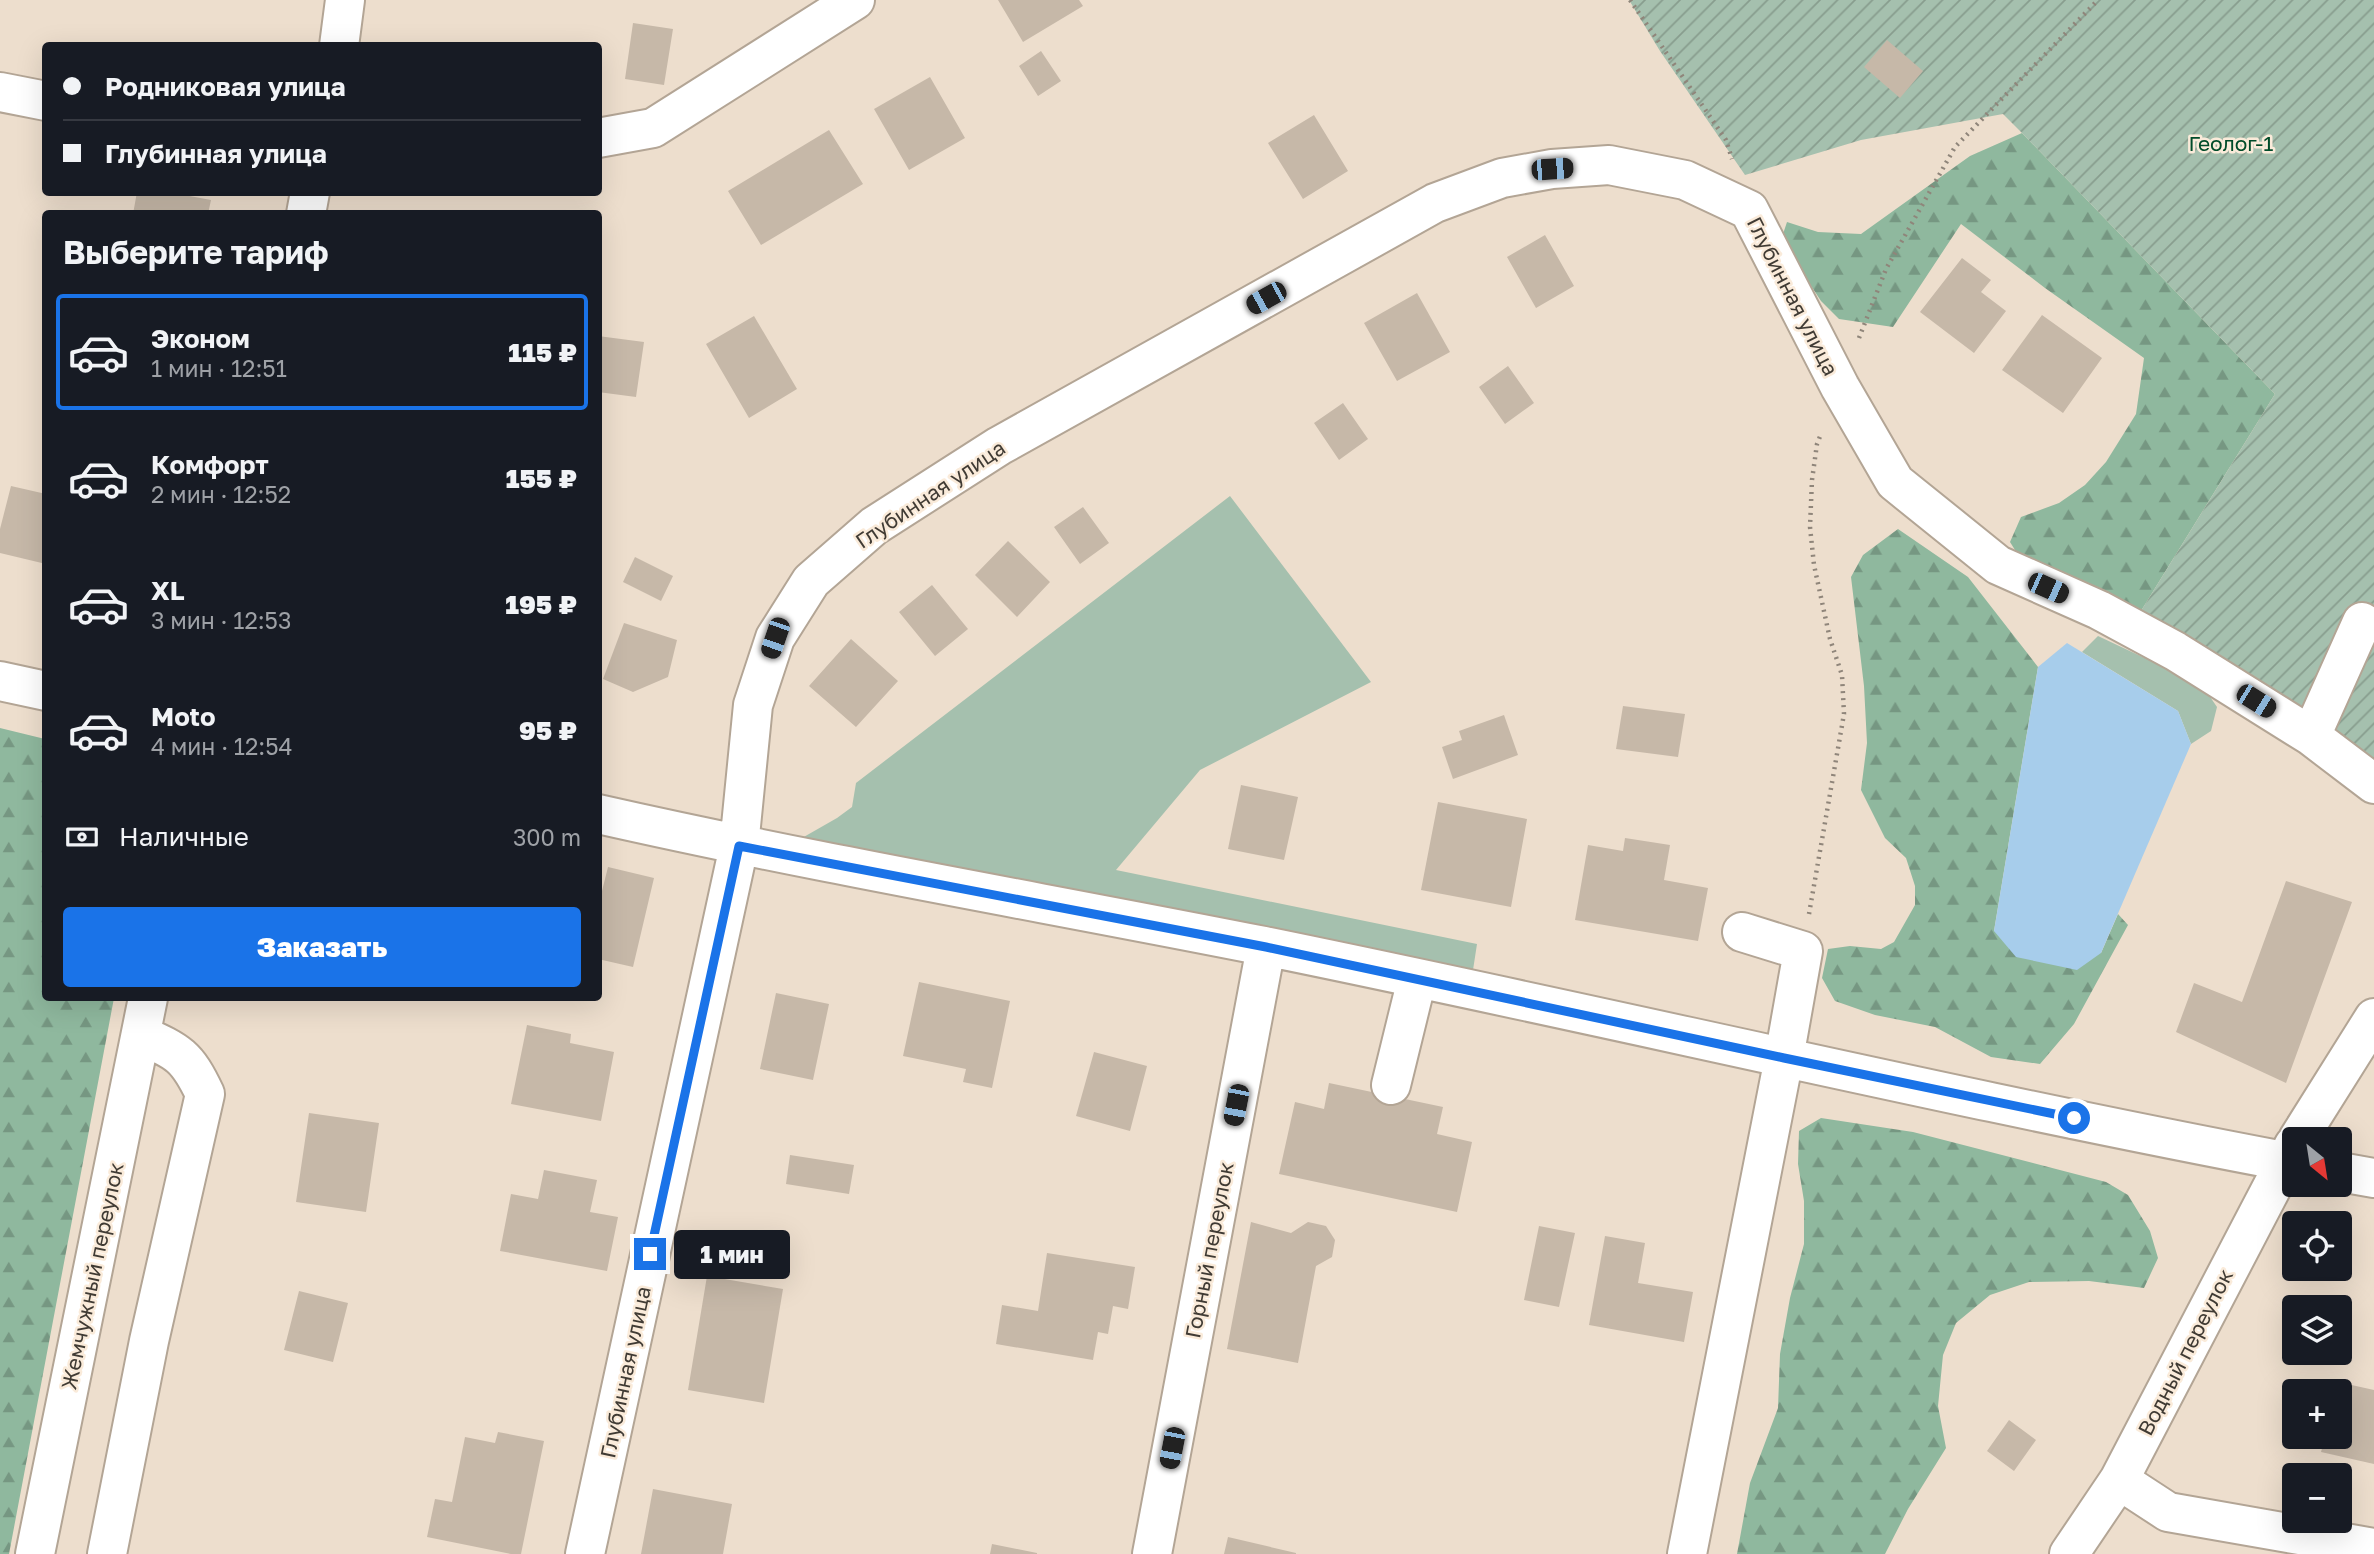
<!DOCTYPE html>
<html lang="ru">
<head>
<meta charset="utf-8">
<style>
  :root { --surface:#171b24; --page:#20242c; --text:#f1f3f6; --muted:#9ea1a6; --line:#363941; --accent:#1a73e8 }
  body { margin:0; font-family:"Golos Text",sans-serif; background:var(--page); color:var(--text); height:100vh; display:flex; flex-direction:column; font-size:26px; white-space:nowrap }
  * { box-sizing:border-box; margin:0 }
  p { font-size:23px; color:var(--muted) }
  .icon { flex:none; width:38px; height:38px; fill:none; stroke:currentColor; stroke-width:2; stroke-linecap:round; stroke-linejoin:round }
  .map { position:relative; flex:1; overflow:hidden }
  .drawer { position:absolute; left:42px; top:210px; width:560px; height:791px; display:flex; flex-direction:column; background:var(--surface); border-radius:7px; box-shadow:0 7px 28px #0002 }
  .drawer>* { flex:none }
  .hud { position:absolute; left:42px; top:42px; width:560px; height:154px; border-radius:7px; box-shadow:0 7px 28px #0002; display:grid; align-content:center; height:154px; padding:0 21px; background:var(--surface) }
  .needle { width:46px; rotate:150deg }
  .buttons { position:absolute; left:2282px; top:1127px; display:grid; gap:14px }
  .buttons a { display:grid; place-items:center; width:70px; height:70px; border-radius:7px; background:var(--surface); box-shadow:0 7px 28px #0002; font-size:35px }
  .end { position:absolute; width:32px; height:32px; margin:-16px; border:9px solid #1a73e8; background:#fff; box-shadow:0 0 0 4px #fff }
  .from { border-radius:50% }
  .bubble { position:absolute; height:49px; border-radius:7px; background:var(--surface); box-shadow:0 7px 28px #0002; font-size:23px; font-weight:800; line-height:49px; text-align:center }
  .car { position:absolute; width:21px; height:42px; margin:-21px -10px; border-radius:9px; box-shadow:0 0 5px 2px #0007; background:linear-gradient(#222 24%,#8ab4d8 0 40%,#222 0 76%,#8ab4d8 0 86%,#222 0) }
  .hud b { display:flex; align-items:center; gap:24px; height:66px; font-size:26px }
  .hud b+b { border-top:2px solid var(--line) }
  .hud i { width:18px; height:18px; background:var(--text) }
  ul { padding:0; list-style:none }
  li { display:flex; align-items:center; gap:21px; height:116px; margin:0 14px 10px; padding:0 7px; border:4px solid transparent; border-radius:7px }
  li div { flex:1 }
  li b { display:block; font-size:26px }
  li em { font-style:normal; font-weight:800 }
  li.current { border-color:var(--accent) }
  li>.icon { width:63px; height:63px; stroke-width:1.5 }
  h2 { padding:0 21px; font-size:32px; line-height:84px }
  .pay { display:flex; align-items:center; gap:18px; height:77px; padding:0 21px; font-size:26px }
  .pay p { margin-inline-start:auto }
  .primary-button { display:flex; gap:14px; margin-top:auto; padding:14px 21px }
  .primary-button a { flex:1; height:80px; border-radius:7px; background:var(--accent); color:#fff; font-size:28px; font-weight:800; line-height:80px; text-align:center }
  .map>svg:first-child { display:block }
  .grass { fill:#a5c0ae }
  .forest { fill:url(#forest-firs) }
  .garden { fill:url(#garden-furrows) }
  .water { fill:#a7cdeb }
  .building { fill:#c6b8a8 }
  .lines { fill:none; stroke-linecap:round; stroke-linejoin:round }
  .minor-casing { stroke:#b3a595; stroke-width:42 }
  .path { stroke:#8f857a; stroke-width:4.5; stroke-dasharray:2 5; stroke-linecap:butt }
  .minor { stroke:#fff; stroke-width:38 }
  .route { stroke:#1a73e8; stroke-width:9 }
  .labels { text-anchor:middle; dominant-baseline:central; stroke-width:5; stroke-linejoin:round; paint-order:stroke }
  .park-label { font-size:21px; fill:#004b29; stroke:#faebda }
  .street-label { font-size:21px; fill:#403b34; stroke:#faebda }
</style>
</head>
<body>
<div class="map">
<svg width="2374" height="1554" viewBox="0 0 2374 1554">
  <defs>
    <pattern id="forest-firs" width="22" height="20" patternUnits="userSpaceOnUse" patternTransform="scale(1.75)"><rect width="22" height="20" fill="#8fb89e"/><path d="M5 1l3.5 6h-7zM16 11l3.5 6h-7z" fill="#769782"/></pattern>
    <pattern id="garden-furrows" width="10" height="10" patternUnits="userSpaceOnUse" patternTransform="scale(1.75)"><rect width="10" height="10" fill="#a5c0ae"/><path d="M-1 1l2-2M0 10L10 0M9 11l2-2" fill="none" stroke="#889d8e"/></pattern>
  </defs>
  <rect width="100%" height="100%" fill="#eddecd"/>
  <path class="grass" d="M1230,496l141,186 -171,88 -84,100 361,74 -4,26 -671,-132 35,-20 15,-11 4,-24z
    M2098,636l104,49 15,22 -6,24 -20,13 -13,-33 -96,-59z"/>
  <path class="forest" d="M2022,133l253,261 -139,225 -116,-61 -10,-16 11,-25 38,-14 26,-18 21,-23 30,-48 8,-56 -99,-70 -84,-64 -68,103 -54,-8 -18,-18 -40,-61 6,-18 31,10 43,2 109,-78z
    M1898,529l70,48 70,90 -44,264 107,22 17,-39 10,11 -54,99 -34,40 -49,-7 -56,-30 -60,-12 -40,-14 -13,-23 6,-29 22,-3 31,3 13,-7 21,-37v-19l-9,-28 -21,-20 -24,-48 6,-47 -3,-57 -13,-109 12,-22z
    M0,728l45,11 1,259h68l-105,556h-9z
    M1821,1118l92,14 193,50 22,13 22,36 8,27 -14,30 -55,-7 -60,1 -39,13 -34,28 -13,32 -5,51 8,42 -38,61 -23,45h-148l13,-71 28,-75 2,-54 10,-56 14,-54v-43l-6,-37 1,-33z"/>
  <path class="garden" d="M1629,0h745v769l-238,-150 139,-225 -253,-261 -19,-19 -142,26 -116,35 -85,-124z"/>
  <path class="water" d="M2067,643l111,68 13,33 -90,209 -24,17 -61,-13 -22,-26 44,-264z"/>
  <path class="building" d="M998,0h81l4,6 -60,36z
    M633,23l40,6 -9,56 -39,-6z
    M1887,40l36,31 -23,27 -36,-31z
    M1041,51l20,30 -23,15 -19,-30z
    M930,77l35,61 -56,32 -35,-61z
    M1314,115l34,56 -45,28 -35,-56z
    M829,130l34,54 -102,61 -33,-54z
    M137,192h31l43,8 -3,14h-75z
    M1545,235l29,51 -38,22 -29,-51z
    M1962,258l29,22 -10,12 25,19 -32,42 -54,-41z
    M1417,293l33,59 -53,29 -33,-58z
    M2042,315l60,43 -39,55 -61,-43z
    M754,316l43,73 -48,29 -43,-74z
    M598,336l46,6 -8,55 -38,-5z
    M1508,366l26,37 -29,21 -26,-37z
    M1343,403l25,36 -29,21 -25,-37z
    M11,486l35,8v70l-46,-11v-24z
    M1083,507l26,36 -29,21 -26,-37z
    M1008,541l42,41 -33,35 -42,-42z
    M635,557l38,19 -12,25 -38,-19z
    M932,585l36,44 -33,27 -36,-44z
    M624,623l53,17 -9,37 -35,15 -30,-13z
    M851,639l47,42 -42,46 -47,-41z
    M1623,706l62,8 -7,43 -62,-8z
    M1504,715l14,40 -65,24 -11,-32 20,-7 -3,-9z
    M1241,785l57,12 -14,63 -56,-11z
    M1438,802l89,17 -16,88 -90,-17z
    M1625,838l45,7 -6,35 44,8 -10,53 -123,-21 13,-75 35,6z
    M608,867l46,11 -21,89 -35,-8v-52z
    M2286,881l66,21 -66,181 -110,-51 18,-49 48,19z
    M919,982l91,19 -18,87 -29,-6 3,-13 -63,-13z
    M776,993l53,11 -16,76 -53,-11z
    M527,1025l44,9 -1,9 44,9 -13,69 -90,-17z
    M1094,1052l53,14 -17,65 -54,-15z
    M1329,1083l114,24 -6,27 35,8 -15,70 -178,-38 16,-72 29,7z
    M309,1113l70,10 -13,89 -70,-10z
    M790,1155l64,10 -5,29 -63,-10z
    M544,1170l53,10 -7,32 28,5 -11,54 -107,-20 11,-57 27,5z
    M1251,1222l40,11 17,-11 18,4 9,14 -3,17 -16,9 -18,97 -71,-14z
    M1539,1226l36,7 -16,74 -35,-7z
    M1605,1236l40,7 -7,40 55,9 -9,50 -95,-17z
    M1047,1253l88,14 -7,42 -15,-3 -5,28 -10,-2 -5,28 -97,-16 6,-39 36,6z
    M707,1276l76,13 -19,114 -76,-13z
    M299,1291l49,12 -15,59 -49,-12z
    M2338,1382l36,8v74l-53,-12 4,-15h15v-46h-5z
    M2009,1420l27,20 -22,31 -27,-20z
    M498,1432l46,9 -23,113h-10l-84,-17 8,-38 17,3 13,-65 30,6z
    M653,1489l79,15 -9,50h-82z
    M1228,1537l68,16v1h-72z
    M992,1544l45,9v1h-47z"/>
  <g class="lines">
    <defs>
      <path id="minor" d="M339,46l6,-46
        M0,92l46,9
        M598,138l55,-10 202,-128
        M306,214l4,-22
        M0,681l46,10
        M2311,736l51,-114
        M598,814c221,50 444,88 666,132 344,70 685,152 1030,217
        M1391,1085l26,-106
        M2298,1139l76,-121
        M2340,1172l34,6
        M2119,1480l49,32 206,36
        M35,1554l113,-556
        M107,1554l42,-213 56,-247c-18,-38 -26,-42 -64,-59
        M585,1554l154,-708 14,-141 22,-67 36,-57 63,-55 125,-80 436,-243 67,-25 50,-9 57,-4 76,15 64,30 91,177 55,95 103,83 101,45 76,41 136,85 63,48
        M1152,1554l114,-607
        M1687,1554l97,-496 19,-107 -61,-19
        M2069,1554l50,-74 175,-335"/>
    </defs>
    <use href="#minor" class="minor-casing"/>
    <path class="path" d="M1630,0l96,140 6,19
      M1859,338l27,-69 69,-122 143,-147
      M1809,914l35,-200 -2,-39 -12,-36 -16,-74 -4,-38 2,-47 5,-36 4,-10"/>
    <use href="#minor" class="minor"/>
  </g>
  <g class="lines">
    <path class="route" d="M650,1254l89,-408 527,101 518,111 290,60"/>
  </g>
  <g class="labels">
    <g class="park-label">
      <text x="2231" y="143">Геолог-1</text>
    </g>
    <g class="street-label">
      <text transform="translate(1793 296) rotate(63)">Глубинная улица</text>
      <text transform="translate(930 494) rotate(-34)">Глубинная улица</text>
      <text transform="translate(1209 1250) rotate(-79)">Горный переулок</text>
      <text transform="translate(92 1276) rotate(-78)">Жемчужный переулок</text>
      <text transform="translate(2185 1352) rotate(-63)">Водный переулок</text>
      <text transform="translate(625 1372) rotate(-78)">Глубинная улица</text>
    </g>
  </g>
</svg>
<div class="buttons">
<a><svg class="needle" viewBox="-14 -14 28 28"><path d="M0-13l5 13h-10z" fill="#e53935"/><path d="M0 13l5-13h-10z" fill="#9ea1a6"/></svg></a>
<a><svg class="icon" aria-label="locate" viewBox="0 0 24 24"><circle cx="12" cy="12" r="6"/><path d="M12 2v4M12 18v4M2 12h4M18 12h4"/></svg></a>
<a><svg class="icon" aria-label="layers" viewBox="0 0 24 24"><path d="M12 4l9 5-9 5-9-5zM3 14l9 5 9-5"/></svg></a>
<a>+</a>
<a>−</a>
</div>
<i class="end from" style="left:2074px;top:1118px"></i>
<i class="end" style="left:650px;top:1254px"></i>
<div class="bubble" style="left:674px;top:1230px;width:116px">1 мин</div>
<i class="car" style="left:1552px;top:169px;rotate:86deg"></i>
<i class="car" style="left:1266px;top:298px;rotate:241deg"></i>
<i class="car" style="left:2048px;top:588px;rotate:114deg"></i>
<i class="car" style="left:775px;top:638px;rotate:199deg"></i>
<i class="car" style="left:2256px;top:701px;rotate:122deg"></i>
<i class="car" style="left:1236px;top:1105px;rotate:191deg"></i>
<i class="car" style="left:1172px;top:1448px;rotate:191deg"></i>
<div class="hud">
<b><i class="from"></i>Родниковая улица</b>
<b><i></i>Глубинная улица</b>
</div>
<section class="drawer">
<h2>Выберите тариф</h2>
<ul>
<li class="current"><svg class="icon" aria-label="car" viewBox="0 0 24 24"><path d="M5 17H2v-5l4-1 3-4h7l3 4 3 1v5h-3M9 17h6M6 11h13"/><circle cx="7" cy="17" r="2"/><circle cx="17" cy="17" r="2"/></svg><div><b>Эконом</b><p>1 мин · 12:51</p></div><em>115 ₽</em></li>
<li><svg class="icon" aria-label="car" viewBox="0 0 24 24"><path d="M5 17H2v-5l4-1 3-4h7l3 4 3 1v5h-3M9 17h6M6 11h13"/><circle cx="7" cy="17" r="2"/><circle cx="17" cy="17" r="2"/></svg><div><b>Комфорт</b><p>2 мин · 12:52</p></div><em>155 ₽</em></li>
<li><svg class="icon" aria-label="car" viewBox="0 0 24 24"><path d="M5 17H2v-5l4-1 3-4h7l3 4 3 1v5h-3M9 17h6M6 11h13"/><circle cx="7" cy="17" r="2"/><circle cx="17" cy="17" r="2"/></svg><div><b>XL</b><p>3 мин · 12:53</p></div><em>195 ₽</em></li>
<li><svg class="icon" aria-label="car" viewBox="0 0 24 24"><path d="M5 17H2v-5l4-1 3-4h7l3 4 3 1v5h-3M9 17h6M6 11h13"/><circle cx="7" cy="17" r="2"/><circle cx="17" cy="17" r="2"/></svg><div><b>Moto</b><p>4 мин · 12:54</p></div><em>95 ₽</em></li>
</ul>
<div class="pay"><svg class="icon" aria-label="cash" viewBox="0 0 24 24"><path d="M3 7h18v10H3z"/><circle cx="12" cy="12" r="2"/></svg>Наличные<p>300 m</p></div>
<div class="primary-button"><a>Заказать</a></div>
</section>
</div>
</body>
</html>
